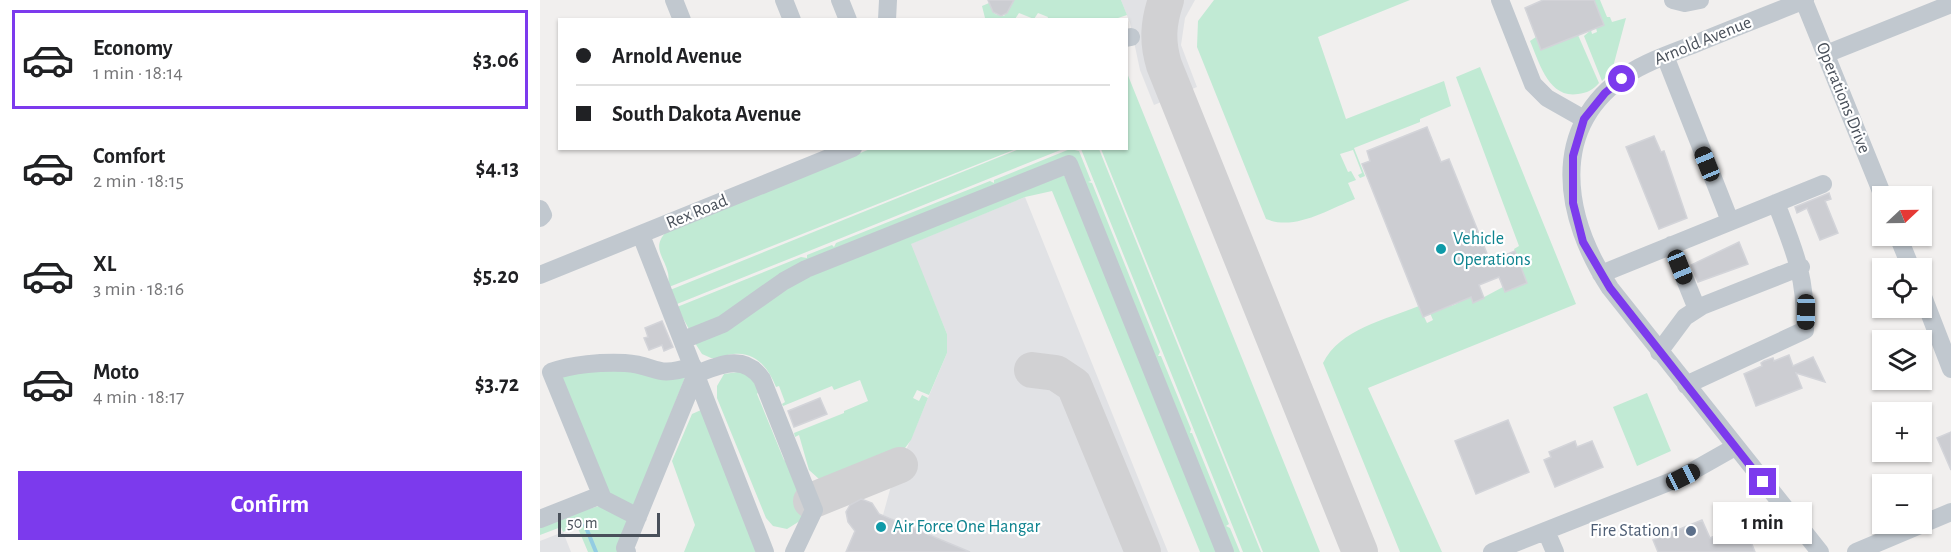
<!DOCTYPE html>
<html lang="en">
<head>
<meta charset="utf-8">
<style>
  :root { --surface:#fff; --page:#f2f2f2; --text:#202124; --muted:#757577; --line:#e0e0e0; --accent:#7c3aed }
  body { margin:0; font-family:"Alegreya Sans",sans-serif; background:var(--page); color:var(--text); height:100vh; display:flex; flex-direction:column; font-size:22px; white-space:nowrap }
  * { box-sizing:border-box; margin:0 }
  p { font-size:20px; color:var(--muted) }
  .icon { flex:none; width:33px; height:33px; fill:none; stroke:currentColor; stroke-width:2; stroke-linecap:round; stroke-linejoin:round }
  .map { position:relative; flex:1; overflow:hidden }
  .drawer { display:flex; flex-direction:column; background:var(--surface); width:540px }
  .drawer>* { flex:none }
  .hud { position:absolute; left:18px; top:18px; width:570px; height:132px; border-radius:0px; box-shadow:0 2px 4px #0004; display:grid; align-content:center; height:132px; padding:0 18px; background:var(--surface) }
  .needle { width:39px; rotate:68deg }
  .tools { position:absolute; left:1332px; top:186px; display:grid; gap:12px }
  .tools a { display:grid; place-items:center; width:60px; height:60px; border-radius:0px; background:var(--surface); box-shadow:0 2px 4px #0004; font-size:30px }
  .scale { position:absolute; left:18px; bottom:15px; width:102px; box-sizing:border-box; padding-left:6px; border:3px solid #49505a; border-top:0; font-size:16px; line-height:21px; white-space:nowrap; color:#49505a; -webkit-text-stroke:4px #fff; paint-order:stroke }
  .end { position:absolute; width:27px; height:27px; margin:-14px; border:8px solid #7c3aed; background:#fff; box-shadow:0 0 0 3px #fff }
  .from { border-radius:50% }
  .bubble { position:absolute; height:42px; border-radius:0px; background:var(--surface); box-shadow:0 2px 4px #0004; font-size:20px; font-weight:700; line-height:42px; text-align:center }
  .car { position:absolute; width:18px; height:36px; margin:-18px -9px; border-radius:8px; box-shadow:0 0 4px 2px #0007; background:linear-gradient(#222 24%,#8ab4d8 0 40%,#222 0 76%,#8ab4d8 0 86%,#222 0) }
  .hud b { display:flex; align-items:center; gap:21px; height:57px; font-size:22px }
  .hud b+b { border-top:2px solid var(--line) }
  .hud i { width:15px; height:15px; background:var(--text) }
  ul { padding:10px 0 0; list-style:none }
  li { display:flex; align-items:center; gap:18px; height:99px; margin:0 12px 9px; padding:0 6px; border:3px solid transparent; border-radius:0px }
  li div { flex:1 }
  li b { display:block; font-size:22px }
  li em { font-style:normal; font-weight:700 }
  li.on { border-color:var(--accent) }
  li>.icon { width:54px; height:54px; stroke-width:1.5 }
  .action { display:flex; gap:12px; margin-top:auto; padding:12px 18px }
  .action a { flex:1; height:69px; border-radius:0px; background:var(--accent); color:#fff; font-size:24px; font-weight:700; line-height:69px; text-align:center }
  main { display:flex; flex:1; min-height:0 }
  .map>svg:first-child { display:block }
  .airport { fill:#e1e2e5 }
  .green { fill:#c1ead4 }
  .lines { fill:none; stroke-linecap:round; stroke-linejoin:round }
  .stream { stroke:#93cce2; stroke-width:4 }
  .taxiway { stroke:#d1d1d3; stroke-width:36 }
  .building { fill:#cccdd2; stroke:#d3d4d9; stroke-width:1.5 }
  .minor { stroke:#c1c8cf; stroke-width:18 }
  .route { stroke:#7c3aed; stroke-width:8 }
  .culture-dot { fill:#0f9aa8; stroke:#fff; stroke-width:2 }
  .service-dot { fill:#5c6f8a; stroke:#fff; stroke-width:2 }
  .labels { text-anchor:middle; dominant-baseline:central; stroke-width:4.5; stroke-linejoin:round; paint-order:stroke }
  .street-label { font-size:18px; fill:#49505a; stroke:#fff }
  .culture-label { font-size:18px; fill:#0d838f; stroke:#fff; text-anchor:start }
  .service-label { font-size:18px; fill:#4e5e75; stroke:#fff; text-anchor:end }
</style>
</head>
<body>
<main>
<section class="drawer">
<ul>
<li class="on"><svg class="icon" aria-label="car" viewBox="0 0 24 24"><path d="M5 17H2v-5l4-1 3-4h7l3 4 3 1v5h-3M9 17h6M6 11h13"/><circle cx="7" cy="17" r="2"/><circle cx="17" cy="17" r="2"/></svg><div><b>Economy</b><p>1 min · 18:14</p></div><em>$3.06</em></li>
<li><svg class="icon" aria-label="car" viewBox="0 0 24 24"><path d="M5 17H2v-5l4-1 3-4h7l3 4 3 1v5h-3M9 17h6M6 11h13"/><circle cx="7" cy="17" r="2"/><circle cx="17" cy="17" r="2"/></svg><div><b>Comfort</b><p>2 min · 18:15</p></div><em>$4.13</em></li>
<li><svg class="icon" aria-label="car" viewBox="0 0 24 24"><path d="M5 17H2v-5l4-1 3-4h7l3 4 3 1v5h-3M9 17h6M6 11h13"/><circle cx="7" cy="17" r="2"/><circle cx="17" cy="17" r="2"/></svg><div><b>XL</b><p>3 min · 18:16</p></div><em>$5.20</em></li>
<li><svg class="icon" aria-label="car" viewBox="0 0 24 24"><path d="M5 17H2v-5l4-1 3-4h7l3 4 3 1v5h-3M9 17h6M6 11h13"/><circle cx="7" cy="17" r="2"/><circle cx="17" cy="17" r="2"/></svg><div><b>Moto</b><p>4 min · 18:17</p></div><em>$3.72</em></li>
</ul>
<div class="action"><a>Confirm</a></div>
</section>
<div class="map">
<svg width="1411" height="552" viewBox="0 0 1411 552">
  <rect width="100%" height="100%" fill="#f1efee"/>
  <path class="airport" d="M581,0h74l-10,18 -4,27 16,42 -43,18 -14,-35 -10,-47z
    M485,197l143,355h-198l-87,-37 8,-29 56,-133v-19l-37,-90z
    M23,532l8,20h-31v-11z"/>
  <path class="green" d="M474,0h107l6,15 -12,4 -68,1 1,-3 -10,-4 -4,6 -15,-6 -4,6 -30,-1 -3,-12 7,-3 6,11 9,2z
    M674,0h196l-92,37 28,82 98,-38 7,25 -31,13v3l-66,26 11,28 -5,2 -2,-3 4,-2 -9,-23 -13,4 8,18 3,-1 5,9 -8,3 7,16c-28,11 -60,32 -89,20l-69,-172 1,-26z
    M1054,0h6l7,17h3l2,5 14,-4 -13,49 1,2 -12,12 -18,-45 7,-6 1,4 5,-2 -1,-4 8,-3z
    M1038,35l21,48c-6,7 -12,10 -21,11 -30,5 -39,-33 -48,-53l6,-4 5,13z
    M940,67l96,237 -208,84 74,164h-42l-77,-189c17,-34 62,-43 96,-57l8,17 6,-3 -6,-14c16,4 33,1 42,-14l4,11 30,-16 2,5 22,-9 -13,-34 5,-3 -63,-169z
    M587,73l193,479h-57l-162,-403 25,-1z
    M330,149h146l-347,138c-1,-5 0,-10 -1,-14 -3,-15 -17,-25 -2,-41z
    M479,149h44l-386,155 -7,-14z
    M530,149l9,2 12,30 -3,1 4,1 68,169 -2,4h3l30,73 -1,4h2l37,91 -3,2 4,2 10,24h-8l-159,-395 -383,174 -12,-22 -1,-2 124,-50 6,1v-3l25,-10 2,2 2,-4 154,-62 4,2v-3z
    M541,149h18l162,403h-18z
    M524,175l2,5 5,-2 151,374h-22l-148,-361 -27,6 -114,47 36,90v19l-18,42 -12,-5 -4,8 6,3 3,-6 6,3 -17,42 -9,12 -66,28 -17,-1 -10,-9 -10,-35 -4,2 -1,-4 50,-20v-2l24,-10 -8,-21 -26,10 -2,-4 -49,20 -1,-2 3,-2 -6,-16 -3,1c-7,-18 -20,-36 -43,-33 -10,1 -13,5 -22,4l-9,-4 -7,-11 97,-62z
    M84,367l62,8 -52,130 -23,-6 -54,-125z
    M205,371l15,19 -3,4 27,66 5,2 17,42 -3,15 -16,10 -14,-3 -7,-8 -49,-120v-12l7,-12z
    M1107,393l24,58 -34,15 -24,-59z
    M161,410l57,142h-74l11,-27 -23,-64 20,-47z
    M59,506l28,14 -2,32h-37l-11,-26 -14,6 -2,-5 -21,8v-12z"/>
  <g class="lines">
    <path class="stream" d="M45,525l11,27"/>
    <path class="taxiway" d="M626,0c-8,23 -9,42 -2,65l196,487
      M492,370l24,3 18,12 69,167
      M271,501l89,-36"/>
  </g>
  <path class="building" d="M448,0h26l-7,13 -6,3 -8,-4z
    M1003,0h51l10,25 -63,25 -16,-42z
    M887,127l14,35 8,-3 41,102 25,-10 12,32 -22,9 -6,-15 -20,8 5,13 -11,5 -2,-6 -48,20 -61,-153 8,-3 -3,-10z
    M1114,136l7,16 3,-1 23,67 -28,11 -33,-82z
    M1289,193l2,6 -6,2 13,32 -18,7 -13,-32 -10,5 -2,-6z
    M1199,242l9,22 -50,18 -7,-17z
    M122,321l11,26 -9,4 -2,-6 -13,5 -5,-12 4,-1 -3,-9z
    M1249,355l4,11 20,-9 12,25 -29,-9 6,15 -46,18 -12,-32 18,-8 -1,-3 3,-2 9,-3 1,3z
    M280,398l7,16 -33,13 -6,-16z
    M968,420l21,52 -53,22 -21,-53z
    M1411,432v38l-14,-32z
    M1035,441l2,6 15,-6 11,26 -48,20 -11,-27 7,-3 -2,-5z
    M321,499l11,4 7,11 91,38h-124l9,-21 -7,-9 -2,-10 4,-7z
    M1162,520l8,18 34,-14 11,28h-97l-5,-12z"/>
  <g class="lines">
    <path class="minor" d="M134,0l8,20
      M244,0l8,20
      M300,0l8,20
      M960,0l33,84 14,14 37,21
      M1133,0l12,3 15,-3
      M1265,0c-37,15 -74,29 -110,44 -23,9 -47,17 -67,30 -81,53 -64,144 -18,214l210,264
      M1264,1l79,195
      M347,20l1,-20
      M586,38l5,-1
      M1286,54l125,-50
      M1125,56l65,165
      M0,209l3,6 -3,3
      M101,235l124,317
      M1358,236l13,32
      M1131,245l26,64
      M1061,274l222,-90
      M0,275l313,-127
      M1382,294l29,75
      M143,340l40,-16 61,-43 22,-12 263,-105 156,388
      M1119,352l26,-35 17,-11 99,-39
      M1146,385l119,-55c1,-54 -10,-78 -29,-127
      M98,517l-35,-18 -52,-127c21,-8 51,-10 74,-9 33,2 29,16 68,3
      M0,519l61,-24
      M1006,531l9,21
      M87,552l-2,-4 71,-174c24,-9 48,-21 66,5l52,131 -20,42
      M952,552l190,-75 53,-30
      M1316,552l95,-40"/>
  </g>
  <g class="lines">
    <path class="route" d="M1082,79l-17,14 -21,26 -11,37v47l10,39 27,46 153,194"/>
  </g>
  <g class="culture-dot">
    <circle cx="901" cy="249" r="6"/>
    <circle cx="341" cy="527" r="6"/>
  </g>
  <circle class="service-dot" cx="1151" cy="531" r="6"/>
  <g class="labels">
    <g class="street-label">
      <text transform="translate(1163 41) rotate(-22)">Arnold Avenue</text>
      <text transform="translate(1303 98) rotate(68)">Operations Drive</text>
      <text transform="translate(157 212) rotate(-22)">Rex Road</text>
    </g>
    <g class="culture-label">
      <text x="913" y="239">Vehicle<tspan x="913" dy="21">Operations</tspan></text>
      <text x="353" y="527">Air Force One Hangar</text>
    </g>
    <g class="service-label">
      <text x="1139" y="531">Fire Station 1</text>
    </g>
  </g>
</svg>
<div class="tools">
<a><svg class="needle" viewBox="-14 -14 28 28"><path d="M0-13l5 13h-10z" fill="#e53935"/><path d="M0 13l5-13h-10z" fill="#757577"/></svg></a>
<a><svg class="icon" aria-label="locate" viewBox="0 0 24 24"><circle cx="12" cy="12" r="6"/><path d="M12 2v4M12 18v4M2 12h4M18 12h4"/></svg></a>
<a><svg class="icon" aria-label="layers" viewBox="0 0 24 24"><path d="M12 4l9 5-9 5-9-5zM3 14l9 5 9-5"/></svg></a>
<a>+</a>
<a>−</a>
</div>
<div class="scale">50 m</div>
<i class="end from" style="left:1082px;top:79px"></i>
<i class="end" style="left:1223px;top:482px"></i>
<div class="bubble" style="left:1173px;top:502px;width:99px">1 min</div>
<i class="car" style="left:1167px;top:164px;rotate:338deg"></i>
<i class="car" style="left:1140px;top:267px;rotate:158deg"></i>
<i class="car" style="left:1266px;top:312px;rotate:181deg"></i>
<i class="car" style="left:1143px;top:477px;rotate:63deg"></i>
<div class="hud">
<b><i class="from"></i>Arnold Avenue</b>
<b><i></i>South Dakota Avenue</b>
</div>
</div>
</main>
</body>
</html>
